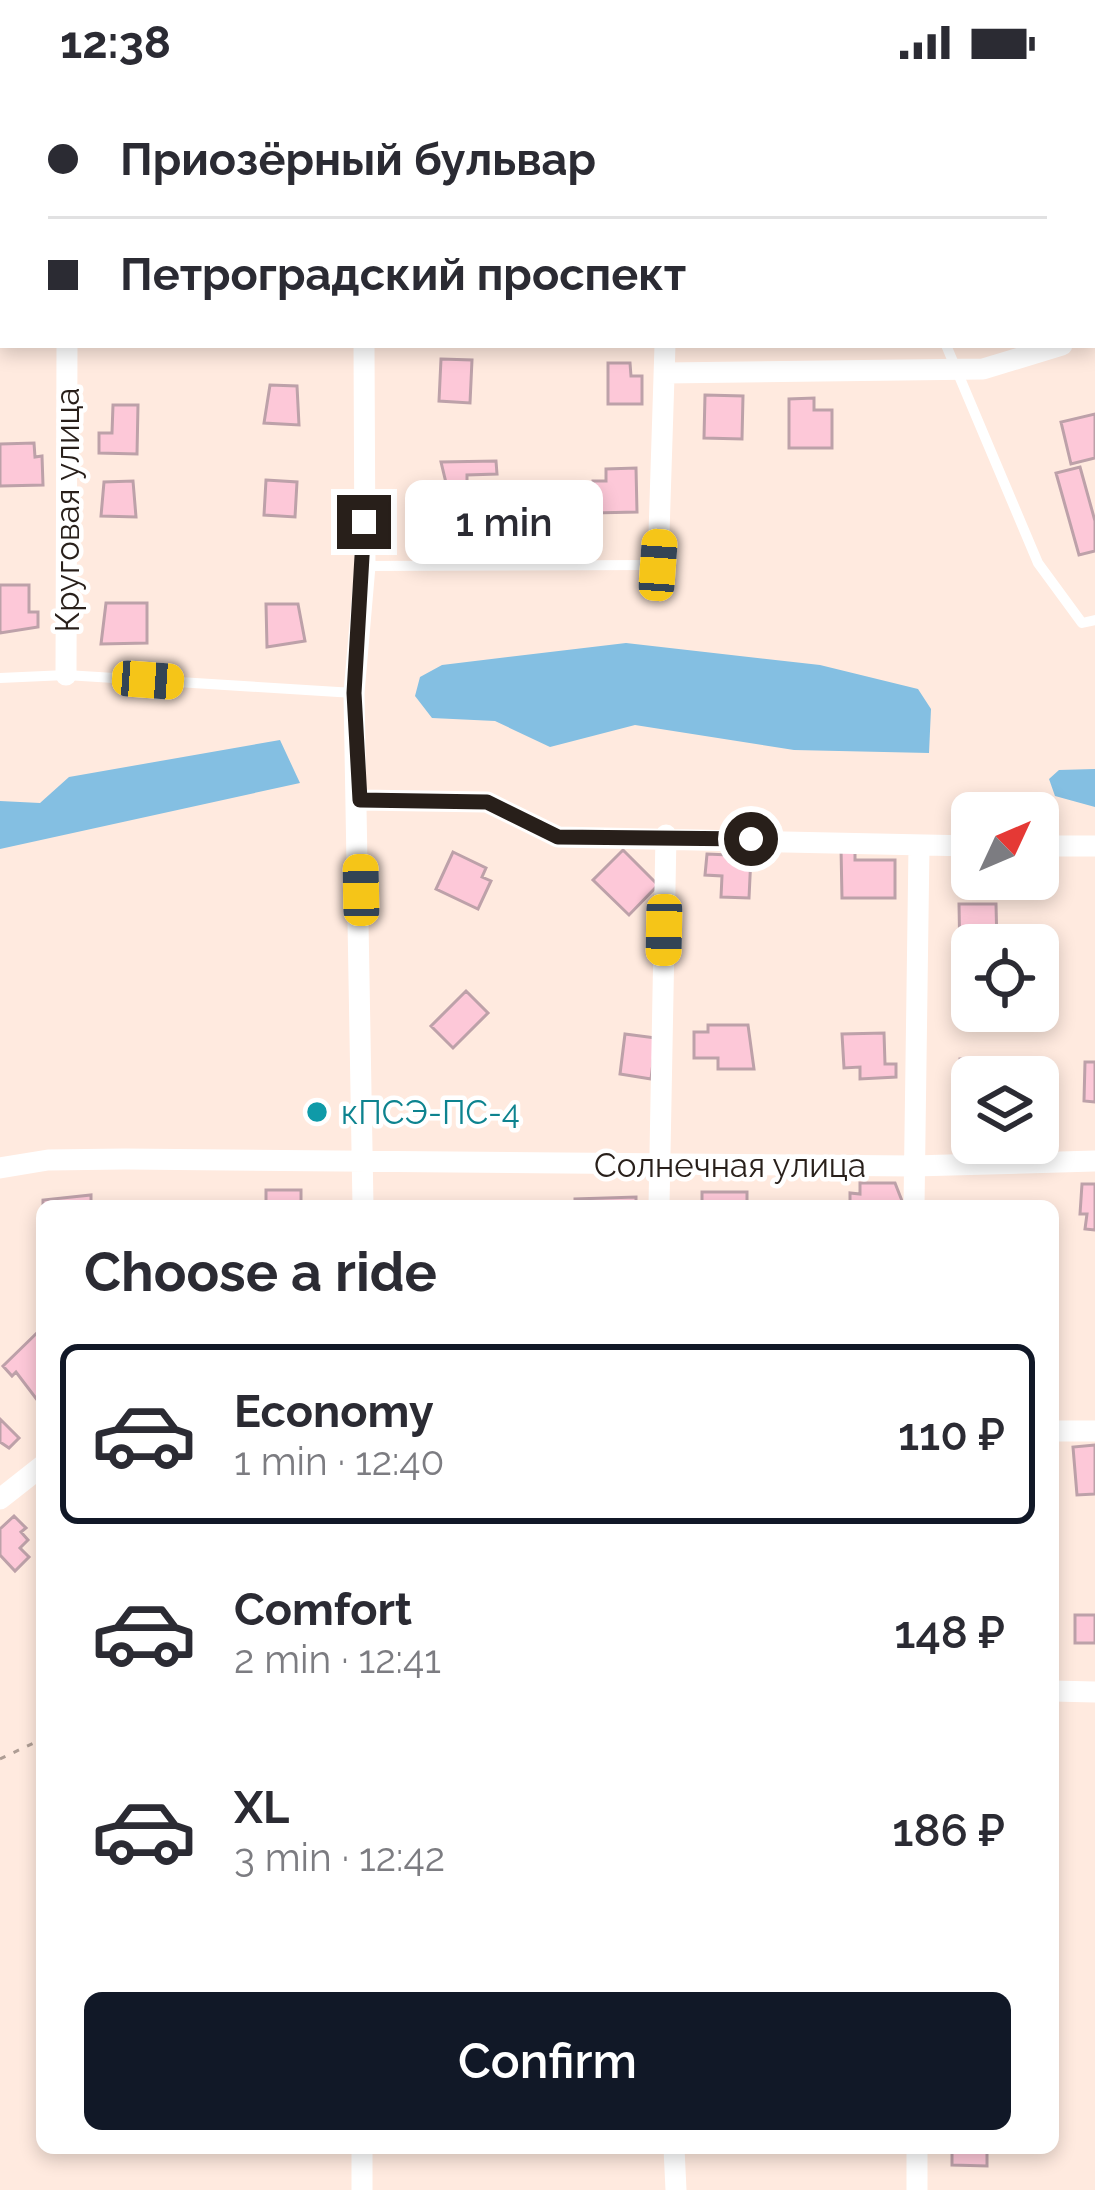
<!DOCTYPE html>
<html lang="en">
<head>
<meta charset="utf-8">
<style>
  :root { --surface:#fff; --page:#f2f2f3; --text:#2b2b33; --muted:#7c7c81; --line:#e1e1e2; --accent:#111827 }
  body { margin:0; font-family:Raleway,sans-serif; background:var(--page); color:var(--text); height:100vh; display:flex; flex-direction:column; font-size:45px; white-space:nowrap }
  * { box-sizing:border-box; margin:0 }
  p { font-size:39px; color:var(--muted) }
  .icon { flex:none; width:66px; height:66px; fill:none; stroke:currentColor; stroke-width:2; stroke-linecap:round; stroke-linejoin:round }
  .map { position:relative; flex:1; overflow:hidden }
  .panel { position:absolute; left:36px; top:1116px; width:1023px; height:954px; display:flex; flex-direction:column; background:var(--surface); border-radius:18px; box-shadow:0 6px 18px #0003 }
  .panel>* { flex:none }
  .top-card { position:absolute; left:0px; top:0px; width:1095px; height:264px; box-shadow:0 6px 18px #0003; display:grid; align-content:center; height:264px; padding:0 48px; background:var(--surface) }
  .needle { width:78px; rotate:46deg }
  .buttons { position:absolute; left:951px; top:708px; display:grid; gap:24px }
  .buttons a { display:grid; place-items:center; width:108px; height:108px; border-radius:18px; background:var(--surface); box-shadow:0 6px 18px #0003; font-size:60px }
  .end { position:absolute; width:54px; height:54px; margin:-27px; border:15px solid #281f1a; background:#fff; box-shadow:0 0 0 6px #fff }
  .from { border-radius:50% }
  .bubble { position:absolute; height:84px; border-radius:18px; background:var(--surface); box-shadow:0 6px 18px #0003; font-size:39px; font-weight:600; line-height:84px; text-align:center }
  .car { position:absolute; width:36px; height:72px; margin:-36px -18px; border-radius:15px; box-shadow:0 0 9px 3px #0007; background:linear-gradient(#f5c518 24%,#345 0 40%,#f5c518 0 76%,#345 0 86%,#f5c518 0) }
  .top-card b { display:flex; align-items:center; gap:42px; height:114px; font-size:45px }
  .top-card b+b { border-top:3px solid var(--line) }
  .top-card i { width:30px; height:30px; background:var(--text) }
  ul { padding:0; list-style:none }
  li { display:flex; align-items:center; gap:36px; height:180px; margin:0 24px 18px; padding:0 24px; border:6px solid transparent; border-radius:18px }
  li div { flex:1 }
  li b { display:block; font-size:45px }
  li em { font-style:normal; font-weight:600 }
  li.active { border-color:var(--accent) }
  li>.icon { width:108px; height:108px; stroke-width:1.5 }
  h2 { padding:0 48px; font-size:54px; line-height:144px }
  .cta { display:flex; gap:24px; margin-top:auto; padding:24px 48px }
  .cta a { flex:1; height:138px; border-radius:18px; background:var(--accent); color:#fff; font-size:48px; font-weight:600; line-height:138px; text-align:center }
  .status { display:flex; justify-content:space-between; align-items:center; height:84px; padding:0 60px; background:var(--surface); direction:ltr }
  .status svg { height:33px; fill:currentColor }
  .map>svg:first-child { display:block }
  .water { fill:#84bfe2 }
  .building { fill:#fdc8d8; stroke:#bda1a9; stroke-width:3 }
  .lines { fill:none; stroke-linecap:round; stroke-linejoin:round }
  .path { stroke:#ae9d94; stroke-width:3; stroke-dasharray:6 9; stroke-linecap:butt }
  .lane { stroke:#fff; stroke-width:10 }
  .street { stroke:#fff; stroke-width:21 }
  .route { stroke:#281f1a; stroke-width:15 }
  .culture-dot { fill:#0f9aa8; stroke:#fff; stroke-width:4.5 }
  .labels { text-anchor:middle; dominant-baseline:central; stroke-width:9; stroke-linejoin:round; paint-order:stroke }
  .street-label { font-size:33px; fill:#281f1a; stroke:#fff }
  .culture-label { font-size:33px; fill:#0d838f; stroke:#fff; text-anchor:start }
</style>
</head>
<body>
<div class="status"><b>12:38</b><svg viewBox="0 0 49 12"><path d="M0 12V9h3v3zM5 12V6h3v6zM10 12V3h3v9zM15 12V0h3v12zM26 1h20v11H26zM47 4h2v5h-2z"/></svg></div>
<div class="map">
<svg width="1095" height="2106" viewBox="0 0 1095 2106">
  <rect width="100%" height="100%" fill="#ffeadf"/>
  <path class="water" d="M626,559l194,22 98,24 13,20 -2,44 -135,-3 -159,-25 -85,22 -55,-26 -63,-3 -17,-22 5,-19 22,-12z
    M280,656l20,43 -300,66v-48l40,2 29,-26z
    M1095,685v38l-40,-11 -6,-17 10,-9z"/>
  <path class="building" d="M441,275l31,1 -2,43 -31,-2z
    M608,279h22l1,13h11v28h-34z
    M270,301l27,1 2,39 -35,-2z
    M705,311l38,1 -1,43 -38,-1z
    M814,314v12h18v38h-43v-49z
    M113,321h25l-1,49 -38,-1v-20h13z
    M1095,330v44l-24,6 -10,-42z
    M34,359l1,14 7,-1 1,29 -43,1v-42z
    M496,377l1,13 -30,1v42h-25v-11l-8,3v-21l13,-1 -6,-25z
    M1080,383l15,54v30l-16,4 -23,-82z
    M636,384l1,44 -44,1v-32h13v-12z
    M266,396l31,2 -2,35 -31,-2z
    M133,397l3,36 -35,-1 3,-34z
    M0,501h29v27h9v15l-38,6z
    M106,519h41v40l-46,1z
    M266,520h32l7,37 -38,6z
    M841,764h14v12h40v38h-53z
    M623,766l35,35 -29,30 -36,-35z
    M453,768l33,16 -4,9 9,4 -13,28 -42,-20z
    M707,770l44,2 -2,42 -28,-1 1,-21 -17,-1z
    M959,820h37l1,41h-25v15h-12z
    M466,907l22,22 -35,35 -22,-22z
    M708,941h40l6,44h-36v-11h-24v-26h14z
    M884,949l1,31h11v13l-36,2v-12l-16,1 -2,-34z
    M625,950l31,4 -5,41 -31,-5z
    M960,975h31v18h-19v26h-12z
    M1085,978h10v40l-11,-1z
    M860,1099h35l9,23h-54v-13l10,1z
    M1082,1100h13v46l-10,-1 2,-15h-7z
    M266,1106h35v16h-35z
    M702,1108h45v14h-45z
    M91,1111v11h-48v-6z
    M636,1113v9h-61v-7z
    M42,1244v76l-1,1 -25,-33 -4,4 -9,-10z
    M0,1335l19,19 -10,10 -9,-6z
    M1095,1361v49l-18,1 -4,-48z
    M14,1432l12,12 -5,4 7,8 -8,8 9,9 -14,14 -15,-16v-26z
    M1075,1531h20v28h-20z
    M952,2064h35v18l-35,-1z"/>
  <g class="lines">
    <path class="path" d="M0,1675l42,-20"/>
    <path class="lane" d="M359,0l1,3
      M882,0v3
      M946,261l92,218 44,60 13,-3
      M365,482l293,-1
      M0,594l66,-3 288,18"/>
    <path class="street" d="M694,3l25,-3
      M0,19l3,1
      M0,186l3,1
      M1092,252l3,-1
      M665,289l318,-4 79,-24
      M658,481l7,-220
      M66,591l1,-330
      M360,716l127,2 71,35 414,9
      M1038,762h57
      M0,1084l48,-8 77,-1 789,7 181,-5
      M363,1122l-9,-513 11,-127 -1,-221
      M659,1122l7,-371
      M914,1122l5,-360
      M1053,1347h42
      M0,1415l42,-33
      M1053,1607l42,1
      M362,2064v42
      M674,2064l2,42
      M917,2064v42"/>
  </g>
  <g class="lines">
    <path class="route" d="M364,438l-10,171 6,107 127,2 71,35 193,2"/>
  </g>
  <circle class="culture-dot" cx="317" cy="1028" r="12"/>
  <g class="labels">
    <g class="street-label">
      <text transform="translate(67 426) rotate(-90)">Круговая улица</text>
      <text x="730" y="1081">Солнечная улица</text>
    </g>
    <g class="culture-label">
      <text x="341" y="1028">кПСЭ-ПС-4</text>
    </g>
  </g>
</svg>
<div class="buttons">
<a><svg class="needle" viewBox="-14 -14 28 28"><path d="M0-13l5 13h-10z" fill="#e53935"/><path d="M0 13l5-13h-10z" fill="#7c7c81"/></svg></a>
<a><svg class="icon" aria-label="locate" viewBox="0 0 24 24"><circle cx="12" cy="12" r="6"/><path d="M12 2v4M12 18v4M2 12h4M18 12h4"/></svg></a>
<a><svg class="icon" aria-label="layers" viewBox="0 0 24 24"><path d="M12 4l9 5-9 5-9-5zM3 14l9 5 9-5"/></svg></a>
</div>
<i class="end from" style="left:751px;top:755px"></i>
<i class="end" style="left:364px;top:438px"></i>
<div class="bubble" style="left:405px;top:396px;width:198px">1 min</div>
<i class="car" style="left:658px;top:481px;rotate:4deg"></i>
<i class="car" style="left:148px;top:596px;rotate:94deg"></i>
<i class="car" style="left:361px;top:806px;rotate:359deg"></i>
<i class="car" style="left:664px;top:846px;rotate:181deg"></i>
<div class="top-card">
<b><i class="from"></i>Приозёрный бульвар</b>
<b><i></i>Петроградский проспект</b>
</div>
<section class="panel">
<h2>Choose a ride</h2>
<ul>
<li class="active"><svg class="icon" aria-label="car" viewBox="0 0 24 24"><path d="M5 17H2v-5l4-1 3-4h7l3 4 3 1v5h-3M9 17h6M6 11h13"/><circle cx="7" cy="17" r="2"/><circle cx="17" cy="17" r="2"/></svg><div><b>Economy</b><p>1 min · 12:40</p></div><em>110 ₽</em></li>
<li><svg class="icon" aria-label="car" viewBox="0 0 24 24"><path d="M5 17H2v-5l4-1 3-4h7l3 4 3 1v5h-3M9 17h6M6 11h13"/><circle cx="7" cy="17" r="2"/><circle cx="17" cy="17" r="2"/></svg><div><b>Comfort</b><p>2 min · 12:41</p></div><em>148 ₽</em></li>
<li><svg class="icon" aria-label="car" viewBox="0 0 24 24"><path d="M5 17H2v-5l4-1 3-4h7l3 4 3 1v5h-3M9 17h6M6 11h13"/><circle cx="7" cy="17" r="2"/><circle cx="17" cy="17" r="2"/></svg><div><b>XL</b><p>3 min · 12:42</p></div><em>186 ₽</em></li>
</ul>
<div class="cta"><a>Confirm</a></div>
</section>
</div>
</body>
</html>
